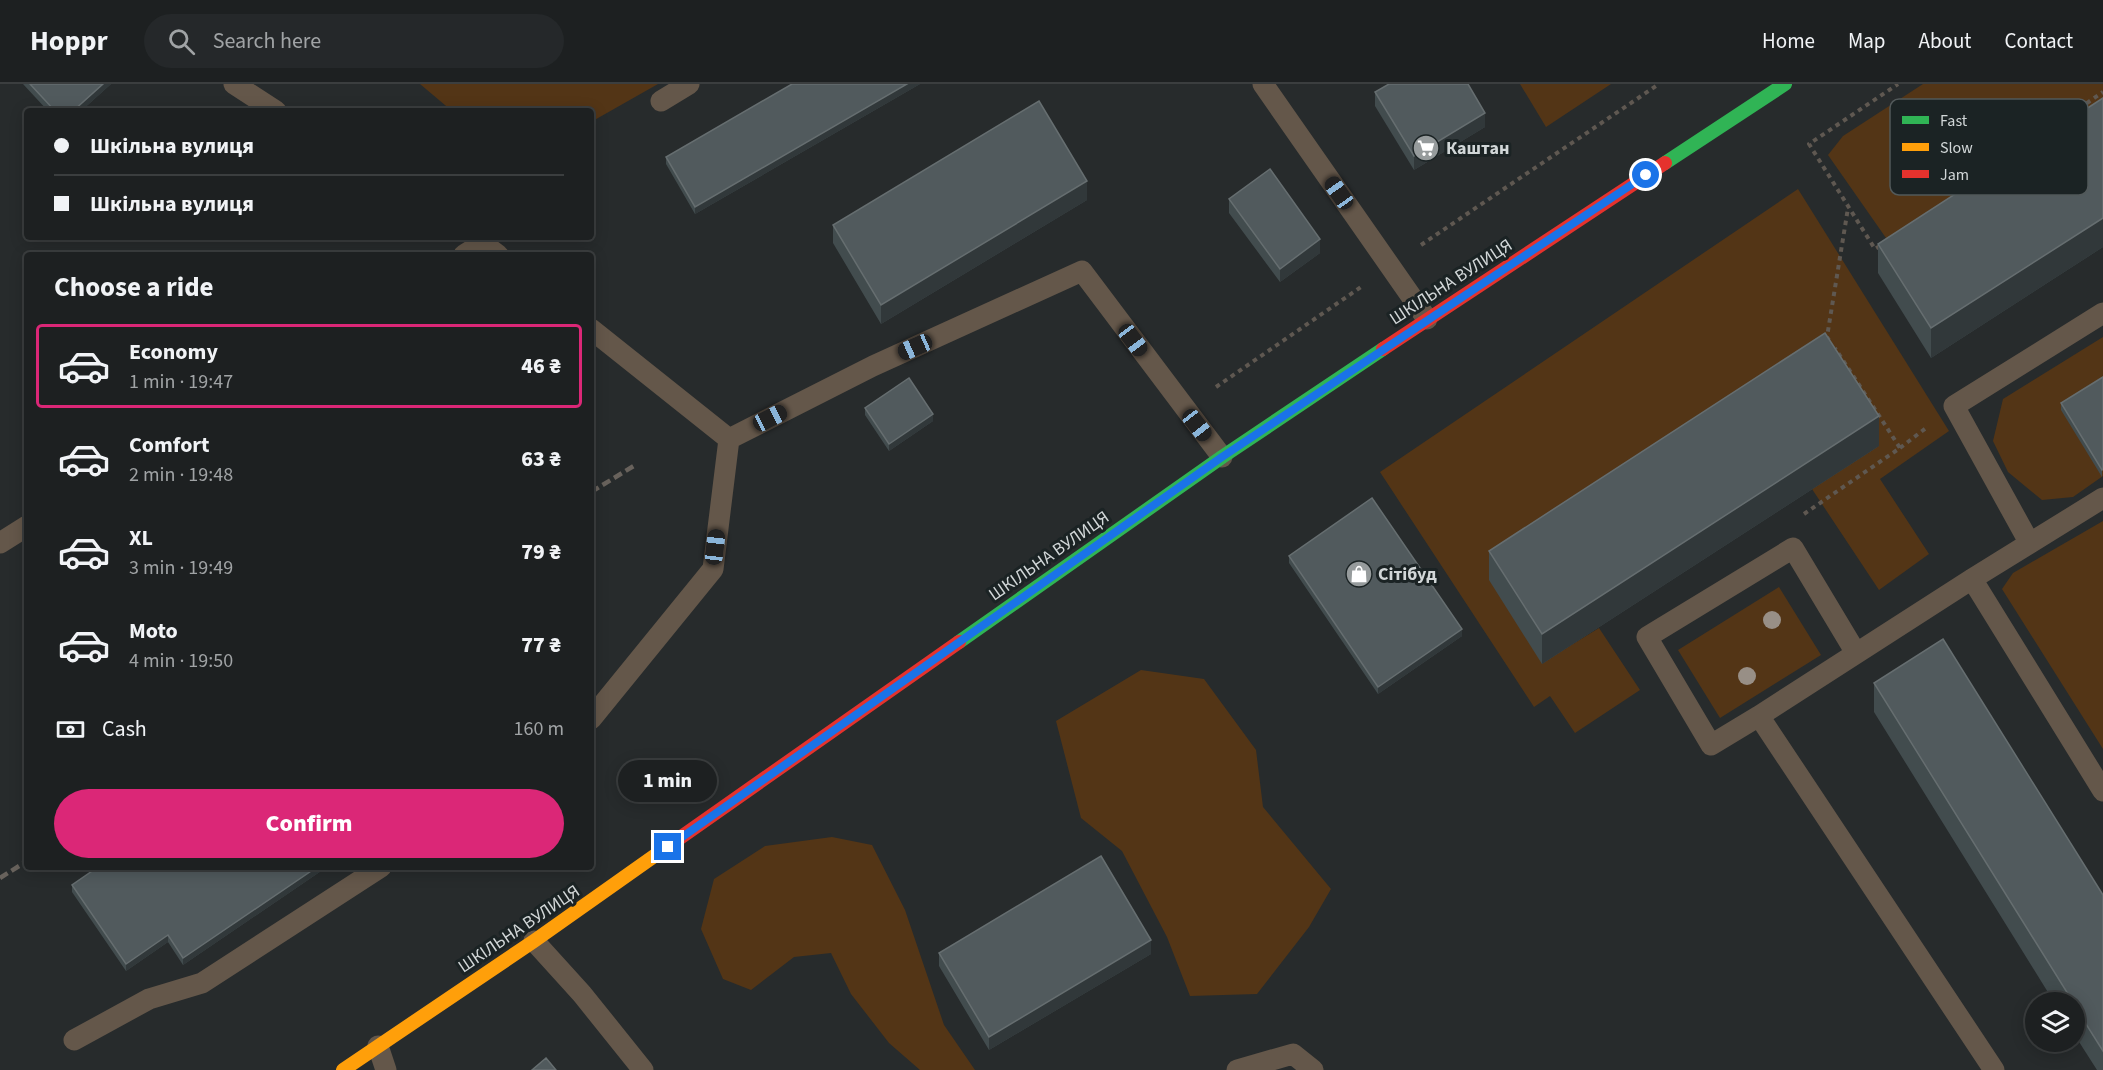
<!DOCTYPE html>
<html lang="en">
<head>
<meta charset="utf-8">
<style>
  :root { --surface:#1d2021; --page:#25282a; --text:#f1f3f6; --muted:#a0a3a5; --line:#3b3e3f; --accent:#db2777 }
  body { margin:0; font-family:"Source Sans 3",sans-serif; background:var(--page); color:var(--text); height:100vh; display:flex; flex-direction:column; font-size:22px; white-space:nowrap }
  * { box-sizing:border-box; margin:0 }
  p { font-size:20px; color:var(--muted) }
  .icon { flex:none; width:33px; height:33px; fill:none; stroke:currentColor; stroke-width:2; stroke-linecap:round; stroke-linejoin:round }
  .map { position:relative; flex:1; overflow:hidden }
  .side { position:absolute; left:24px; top:168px; width:570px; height:618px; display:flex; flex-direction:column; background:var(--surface); border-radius:6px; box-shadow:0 3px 15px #0003,0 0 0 2px var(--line) }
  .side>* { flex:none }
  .top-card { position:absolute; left:24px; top:24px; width:570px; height:132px; border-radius:6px; box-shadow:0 3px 15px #0003,0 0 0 2px var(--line); display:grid; align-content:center; height:132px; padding:0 30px; background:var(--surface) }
  .buttons { position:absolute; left:2025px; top:908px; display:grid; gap:12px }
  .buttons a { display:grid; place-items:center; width:60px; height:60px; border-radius:50%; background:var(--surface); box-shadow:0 3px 15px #0003,0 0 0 2px var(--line); font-size:30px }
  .end { position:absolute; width:27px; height:27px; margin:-14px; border:8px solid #1a73e8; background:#fff; box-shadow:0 0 0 3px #fff }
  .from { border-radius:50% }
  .bubble { position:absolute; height:42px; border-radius:21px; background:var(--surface); box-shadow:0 3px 15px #0003,0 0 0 2px var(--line); font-size:20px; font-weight:800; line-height:42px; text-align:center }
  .car { position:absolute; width:18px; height:36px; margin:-18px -9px; border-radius:8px; box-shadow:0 0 4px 2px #0007; background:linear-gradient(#222 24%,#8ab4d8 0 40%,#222 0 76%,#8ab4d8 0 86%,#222 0) }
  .top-card b { display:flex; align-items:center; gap:21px; height:57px; font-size:22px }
  .top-card b+b { border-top:2px solid var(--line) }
  .top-card i { width:15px; height:15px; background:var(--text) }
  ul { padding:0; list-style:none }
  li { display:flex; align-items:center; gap:18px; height:84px; margin:0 12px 9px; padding:0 18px; border:3px solid transparent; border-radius:6px }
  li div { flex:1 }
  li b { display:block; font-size:22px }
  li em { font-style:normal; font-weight:800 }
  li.on { border-color:var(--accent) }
  li>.icon { width:54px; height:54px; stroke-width:1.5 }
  h2 { padding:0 30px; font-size:27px; line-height:72px }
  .pay { display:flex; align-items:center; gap:15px; height:66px; padding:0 30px; font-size:22px }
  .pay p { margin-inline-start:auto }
  .button { display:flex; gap:12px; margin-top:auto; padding:12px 30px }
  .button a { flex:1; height:69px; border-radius:36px; background:var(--accent); color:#fff; font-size:24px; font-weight:800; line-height:69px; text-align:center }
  header { display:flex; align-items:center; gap:36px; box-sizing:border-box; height:84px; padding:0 30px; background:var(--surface); border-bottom:2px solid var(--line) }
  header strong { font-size:28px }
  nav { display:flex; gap:33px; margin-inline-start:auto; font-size:21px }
  .search { width:420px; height:54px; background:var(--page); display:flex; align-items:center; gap:15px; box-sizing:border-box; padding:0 21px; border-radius:33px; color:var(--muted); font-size:22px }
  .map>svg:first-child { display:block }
  .green { fill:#533516 }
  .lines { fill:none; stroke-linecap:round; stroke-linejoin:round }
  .path { stroke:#5f5851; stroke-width:4; stroke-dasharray:4.5 4.5; stroke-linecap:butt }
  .lane { stroke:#64574a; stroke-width:21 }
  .fast { stroke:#30b455; stroke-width:14 }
  .slow { stroke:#ff9f0a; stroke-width:14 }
  .jam { stroke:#e5322d; stroke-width:14 }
  .rail { stroke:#68625c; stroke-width:4.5; stroke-dasharray:9 4.5; stroke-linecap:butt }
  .tree { fill:#988f86 }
  .wall { fill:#424c4e }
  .shaded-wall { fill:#31383a }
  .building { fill:#515a5d; stroke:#666e70; stroke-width:1.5 }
  .route { stroke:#1a73e8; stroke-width:8 }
  .labels { text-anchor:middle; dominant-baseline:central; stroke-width:6; stroke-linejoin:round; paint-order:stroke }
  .poi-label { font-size:18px; font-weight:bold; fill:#d2d7d8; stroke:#1b2324; text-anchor:start }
  .street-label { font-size:18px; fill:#d2d7d8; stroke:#1b2324 }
  .key { fill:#1b2324; stroke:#52595a; stroke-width:1.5 }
  .key-label { font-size:16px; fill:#d2d7d8 }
</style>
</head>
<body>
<header>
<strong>Hoppr</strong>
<div class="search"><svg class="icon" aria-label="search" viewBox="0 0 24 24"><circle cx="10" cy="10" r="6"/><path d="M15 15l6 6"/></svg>Search here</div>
<nav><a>Home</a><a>Map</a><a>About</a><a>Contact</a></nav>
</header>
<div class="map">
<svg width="2103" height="986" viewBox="0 0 2103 986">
  <rect width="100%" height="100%" fill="#272b2c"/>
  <path class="green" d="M420,0h238l-67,38v-11h-139z
    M1520,0h91l-65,43z
    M1923,0h180v44l-203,130 -72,-103 15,-19z
    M1798,105l151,242 -69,48 49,75 -50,36 -67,-101 66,-43 -336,217 57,-35 41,62 -65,43 -25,-37 -16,11 -154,-235z
    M2103,253v139l-30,21 -31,3 -34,-28 -15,-31 10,-42z
    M2103,437v228l-101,-160 11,-16z
    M1779,503l42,68 -101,63 -42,-68z
    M1141,586l63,9 52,71 7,57 68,82 -22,38 -52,67 -67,2 -23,-59 -45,-86 -41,-33 -25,-97z
    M832,753l40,8 33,65 39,115 31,45h-55l-31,-27 -38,-49 -20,-41 -37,4 -43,33 -28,-11 -22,-50 13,-50 51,-33z"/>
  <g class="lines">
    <path class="path" d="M1953,111l150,-103
      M1421,161l238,-161
      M1880,162l-5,3 -66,-105 89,-60
      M1829,256l-2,-3 21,-129
      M1216,303l145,-100
      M1900,364l26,-20
      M1804,430l96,-66 -65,-100"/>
    <path class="lane" d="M234,0l42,27
      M1263,0l164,235
      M661,17l28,-17
      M474,153l24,18
      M464,171l19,-12
      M591,245l138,110 144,-73 209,-95 140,186
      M2029,458l-75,-136 149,-93
      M0,459l27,-17
      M1972,495l131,212
      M1759,632l-48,29 -64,-108 146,-89 63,105
      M591,635l122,-150 16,-130
      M534,857l48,53 61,76
      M74,956l75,-41 53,-16 179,-116
      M378,962l8,24
      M1237,986l56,-16 20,16
      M1994,986l-235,-354 213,-137 131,-81"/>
    <path class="fast" d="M1665,79l120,-79
      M959,558l263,-185 161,-108"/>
    <path class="slow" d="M343,986l191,-129 133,-94"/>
    <path class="jam" d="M1383,265l282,-186
      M667,763l292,-205"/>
    <path class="rail" d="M591,408l46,-28
      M0,794l27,-17"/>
  </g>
  <g class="tree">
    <circle cx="1772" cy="536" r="9"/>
    <circle cx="1747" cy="592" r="9"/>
  </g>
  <path class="wall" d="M23,0h88l-30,27h-33z
    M792,0h128l-225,130 -29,-50v-7z
    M1375,8l110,35 -71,43 -39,-64z
    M2103,14v149l-172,111 -53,-85v-29z
    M1229,115l91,54 -40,29 -51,-69z
    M1087,116l-206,124 -48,-81v-18z
    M2103,293l-1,100 -41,-67v-7z
    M865,324l68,13 -44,30 -24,-36z
    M1879,362l-337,218 -53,-84v-29z
    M1289,472l173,80 -84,58 -89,-131z
    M1874,599l229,212v175h-6l-23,-36v-32h-20l-180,-290z
    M98,783h229l-144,98 -15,-23 -42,29 -54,-79v-7z
    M939,869l212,1 -162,96 -50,-84z"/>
  <path class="shaded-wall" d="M103,0h8l-30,27h-8z
    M907,0h13l-225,130v-7z
    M1485,29v14l-71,43v-14z
    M1087,97v19l-206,124v-19z
    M2103,134v29l-172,111v-30z
    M1320,155v14l-40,29v-13z
    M933,330v7l-44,30v-7z
    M1879,332v30l-337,218v-30z
    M1462,545v7l-84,58v-7z
    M317,783h10l-144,98v-7z
    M168,851v7l-42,29v-7z
    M1151,856v14l-162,96v-13z"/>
  <path class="building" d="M30,0h73l-30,27h-18z
    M792,0h115l-212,123 -29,-50z
    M1389,0h79l17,29 -71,43 -39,-64z
    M2103,14v120l-172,110 -53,-84z
    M1039,17l48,80 -206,124 -48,-80z
    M1270,85l50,70 -40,30 -51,-70z
    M1825,249l54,83 -337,218 -53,-83z
    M2103,293v92l-1,1 -41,-67z
    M909,294l24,36 -44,30 -24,-36z
    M1372,414l90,131 -84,58 -89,-131z
    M1943,555l160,256v156l-29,-46v-3h-1l-199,-319z
    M1101,772l50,84 -162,97 -50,-84z
    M98,783h219l-134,91 -15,-23 -42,29 -54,-79z
    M546,974l10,12h-24z"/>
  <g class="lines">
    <path class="route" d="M668,763l554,-390 424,-282"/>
  </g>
  <defs>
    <symbol id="supermarket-disc" viewBox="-11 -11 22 22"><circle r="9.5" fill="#969b9c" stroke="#1b2324"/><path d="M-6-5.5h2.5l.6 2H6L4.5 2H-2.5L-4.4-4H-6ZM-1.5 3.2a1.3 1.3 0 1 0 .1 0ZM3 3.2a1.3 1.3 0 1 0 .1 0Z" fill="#fff"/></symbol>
    <symbol id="shop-disc" viewBox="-11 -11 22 22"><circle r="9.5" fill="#969b9c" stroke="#1b2324"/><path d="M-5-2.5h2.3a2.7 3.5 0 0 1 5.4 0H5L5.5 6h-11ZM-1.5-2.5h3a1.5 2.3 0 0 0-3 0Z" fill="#fff"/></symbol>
  </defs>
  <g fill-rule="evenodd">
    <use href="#supermarket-disc" x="1411" y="49" width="30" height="30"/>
    <use href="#shop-disc" x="1344" y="475" width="30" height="30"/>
  </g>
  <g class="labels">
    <g class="poi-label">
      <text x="1446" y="64">Каштан</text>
      <text x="1378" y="490">Сітібуд</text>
    </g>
    <g class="street-label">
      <text transform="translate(1451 198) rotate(-33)">ШКІЛЬНА ВУЛИЦЯ</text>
      <text transform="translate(1049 472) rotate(-35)">ШКІЛЬНА ВУЛИЦЯ</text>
      <text transform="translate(519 845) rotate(-34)">ШКІЛЬНА ВУЛИЦЯ</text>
    </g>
  </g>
  <rect x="1890" y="15" width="198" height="96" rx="9" class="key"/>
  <rect x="1902" y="32" width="27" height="8" fill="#30b455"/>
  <rect x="1902" y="59" width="27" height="8" fill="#ff9f0a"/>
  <rect x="1902" y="86" width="27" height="8" fill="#e5322d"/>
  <g class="key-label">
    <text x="1940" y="42">Fast</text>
    <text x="1940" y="69">Slow</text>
    <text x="1940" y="96">Jam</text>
  </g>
</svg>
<div class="buttons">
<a><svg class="icon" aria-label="layers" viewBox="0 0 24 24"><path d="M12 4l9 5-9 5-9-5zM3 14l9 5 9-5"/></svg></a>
</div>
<i class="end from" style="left:1646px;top:91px"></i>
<i class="end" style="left:668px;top:763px"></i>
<div class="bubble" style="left:618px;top:676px;width:99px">1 min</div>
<i class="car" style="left:1339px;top:109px;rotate:325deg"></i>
<i class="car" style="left:1133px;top:256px;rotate:143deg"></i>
<i class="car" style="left:915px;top:263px;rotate:246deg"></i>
<i class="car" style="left:770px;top:334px;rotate:63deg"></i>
<i class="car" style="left:1197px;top:341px;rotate:142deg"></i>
<i class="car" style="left:715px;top:463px;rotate:7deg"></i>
<div class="top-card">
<b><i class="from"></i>Шкільна вулиця</b>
<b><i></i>Шкільна вулиця</b>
</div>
<section class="side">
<h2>Choose a ride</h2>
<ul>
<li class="on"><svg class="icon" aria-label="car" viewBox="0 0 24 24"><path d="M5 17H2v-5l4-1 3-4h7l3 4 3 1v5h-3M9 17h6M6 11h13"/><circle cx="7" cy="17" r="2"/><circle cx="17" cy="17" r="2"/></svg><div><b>Economy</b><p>1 min · 19:47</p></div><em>46 ₴</em></li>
<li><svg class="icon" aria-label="car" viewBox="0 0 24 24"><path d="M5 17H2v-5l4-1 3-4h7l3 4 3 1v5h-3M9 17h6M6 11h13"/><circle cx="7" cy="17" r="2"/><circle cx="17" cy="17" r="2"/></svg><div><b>Comfort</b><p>2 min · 19:48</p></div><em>63 ₴</em></li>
<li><svg class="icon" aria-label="car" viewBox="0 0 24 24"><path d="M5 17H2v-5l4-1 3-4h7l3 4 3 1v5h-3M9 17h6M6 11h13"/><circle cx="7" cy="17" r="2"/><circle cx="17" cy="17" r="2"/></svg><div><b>XL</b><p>3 min · 19:49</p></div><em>79 ₴</em></li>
<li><svg class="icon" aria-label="car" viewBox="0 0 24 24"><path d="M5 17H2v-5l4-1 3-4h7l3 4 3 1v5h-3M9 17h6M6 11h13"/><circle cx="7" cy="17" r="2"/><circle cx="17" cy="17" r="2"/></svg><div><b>Moto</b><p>4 min · 19:50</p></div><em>77 ₴</em></li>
</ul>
<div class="pay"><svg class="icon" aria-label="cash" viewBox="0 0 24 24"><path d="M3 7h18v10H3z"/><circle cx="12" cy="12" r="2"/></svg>Cash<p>160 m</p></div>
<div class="button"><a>Confirm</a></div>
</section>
</div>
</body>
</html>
